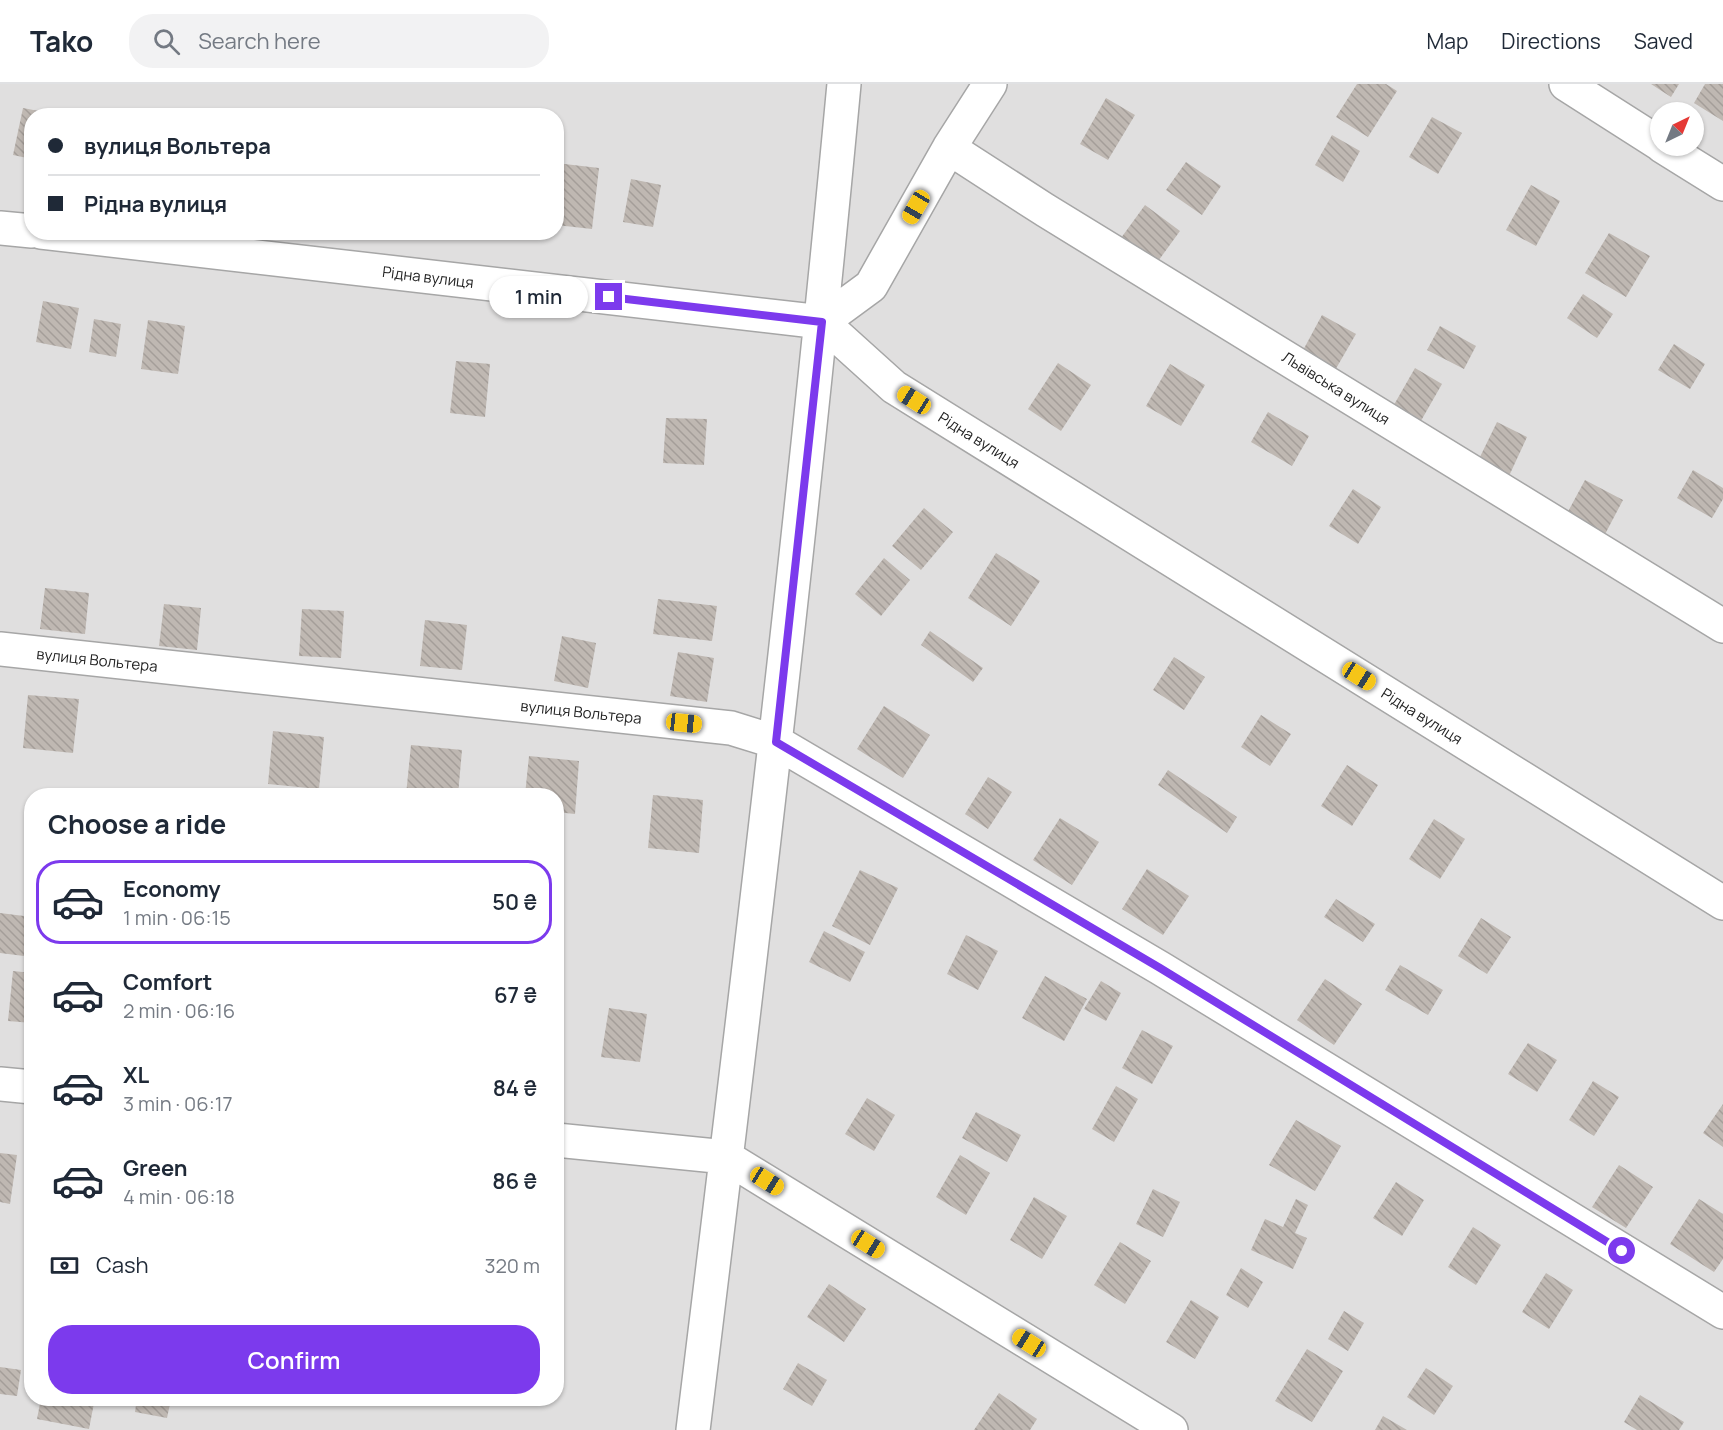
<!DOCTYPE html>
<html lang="en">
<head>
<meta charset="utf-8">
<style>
  :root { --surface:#fff; --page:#f2f2f3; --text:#1f2937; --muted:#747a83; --line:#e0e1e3; --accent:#7c3aed }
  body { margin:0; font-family:Manrope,sans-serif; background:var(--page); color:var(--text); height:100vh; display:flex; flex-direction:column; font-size:22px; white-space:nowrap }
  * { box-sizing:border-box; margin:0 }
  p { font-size:20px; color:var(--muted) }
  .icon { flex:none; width:33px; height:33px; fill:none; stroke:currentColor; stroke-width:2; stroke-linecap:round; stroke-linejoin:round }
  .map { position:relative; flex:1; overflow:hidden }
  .drawer { position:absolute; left:24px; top:704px; width:540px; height:618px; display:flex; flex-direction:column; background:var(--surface); border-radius:24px; box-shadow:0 2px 4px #0004 }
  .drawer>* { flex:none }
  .guide { position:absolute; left:24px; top:24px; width:540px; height:132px; border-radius:24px; box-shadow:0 2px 4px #0004; display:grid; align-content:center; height:132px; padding:0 24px; background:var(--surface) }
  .needle { width:39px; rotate:43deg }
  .controls { position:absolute; left:1650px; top:18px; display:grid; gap:12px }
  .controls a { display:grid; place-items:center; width:54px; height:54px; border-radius:50%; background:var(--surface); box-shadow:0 2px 4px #0004; font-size:30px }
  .end { position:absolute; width:27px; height:27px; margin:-14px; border:8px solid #7c3aed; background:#fff; box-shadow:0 0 0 3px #fff }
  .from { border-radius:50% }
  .bubble { position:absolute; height:42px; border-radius:21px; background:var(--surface); box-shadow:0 2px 4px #0004; font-size:20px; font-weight:600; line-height:42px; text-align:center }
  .car { position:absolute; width:18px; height:36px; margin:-18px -9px; border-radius:8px; box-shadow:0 0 4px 2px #0007; background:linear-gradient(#f5c518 24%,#345 0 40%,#f5c518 0 76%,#345 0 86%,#f5c518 0) }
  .guide b { display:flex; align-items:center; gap:21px; height:57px; font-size:22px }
  .guide b+b { border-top:2px solid var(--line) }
  .guide i { width:15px; height:15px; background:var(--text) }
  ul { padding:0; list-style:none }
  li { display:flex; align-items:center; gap:18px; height:84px; margin:0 12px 9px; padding:0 12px; border:3px solid transparent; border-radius:24px }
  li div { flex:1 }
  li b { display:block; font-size:22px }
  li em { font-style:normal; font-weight:600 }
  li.active { border-color:var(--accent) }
  li>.icon { width:54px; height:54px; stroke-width:1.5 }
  h2 { padding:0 24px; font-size:27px; line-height:72px }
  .pay { display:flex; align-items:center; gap:15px; height:66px; padding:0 24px; font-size:22px }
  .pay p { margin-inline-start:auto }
  .button { display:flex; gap:12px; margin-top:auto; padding:12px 24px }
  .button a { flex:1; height:69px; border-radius:24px; background:var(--accent); color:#fff; font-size:24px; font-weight:600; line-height:69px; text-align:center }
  header { display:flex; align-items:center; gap:36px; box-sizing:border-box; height:84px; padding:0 30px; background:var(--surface); border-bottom:2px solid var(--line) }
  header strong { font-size:28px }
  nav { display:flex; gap:33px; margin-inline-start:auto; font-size:21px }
  .search { width:420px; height:54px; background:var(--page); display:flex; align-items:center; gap:15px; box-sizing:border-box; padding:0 21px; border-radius:24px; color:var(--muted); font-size:22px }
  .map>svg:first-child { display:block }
  .residential { fill:#e0dfdf; fill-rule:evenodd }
  .building { fill:url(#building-back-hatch) }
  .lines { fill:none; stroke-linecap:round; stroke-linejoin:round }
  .minor-casing { stroke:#a6a6a6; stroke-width:36 }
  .minor { stroke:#fff; stroke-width:33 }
  .route { stroke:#7c3aed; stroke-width:8 }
  .labels { text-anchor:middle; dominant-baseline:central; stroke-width:6; stroke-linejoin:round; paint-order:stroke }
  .street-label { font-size:15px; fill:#222; stroke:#fff }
</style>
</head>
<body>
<header>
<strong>Tako</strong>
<div class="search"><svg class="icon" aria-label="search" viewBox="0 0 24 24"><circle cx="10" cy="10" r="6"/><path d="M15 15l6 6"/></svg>Search here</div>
<nav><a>Map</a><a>Directions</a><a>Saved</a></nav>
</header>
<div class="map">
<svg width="1723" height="1346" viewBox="0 0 1723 1346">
  <defs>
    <pattern id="building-back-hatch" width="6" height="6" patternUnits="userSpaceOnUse" patternTransform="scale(1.5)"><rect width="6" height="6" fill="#bfb8b2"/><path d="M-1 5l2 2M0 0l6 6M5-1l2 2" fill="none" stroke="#a49e99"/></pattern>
  </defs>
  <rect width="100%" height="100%" fill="#f2efe9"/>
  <path class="residential" d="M0,0h1723v1346h-1723zM1660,28h34v34h-34zM32,32h524v116h-524zM32,711h524v603h-524z"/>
  <path class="building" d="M1357,0h29l11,7 -29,46 -32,-20z
    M1651,0h28l-8,13z
    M1705,0h18v37l-29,-18z
    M1106,14l29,17 -27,45 -28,-16z
    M23,24l31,6 -22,2v43l-19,-4z
    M1432,33l30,16 -24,41 -29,-17z
    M1332,51l28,16 -17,31 -28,-17z
    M1186,78l35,24 -19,29 -36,-25z
    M556,79l43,5 -7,61 -36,-4z
    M631,95l30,6 -8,42 -30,-5z
    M1531,101l29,16 -24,45 -30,-16z
    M1145,121l35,26 -24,33 -35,-26z
    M1609,149l41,23 -24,41 -41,-24z
    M1583,210l30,20 -16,24 -30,-20z
    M43,217l36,7 -8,41 -35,-7z
    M1322,231l34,19 -22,38 -33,-18z
    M94,235l27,5 -5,33 -27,-5z
    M148,236l37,6 -7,48 -37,-5z
    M1440,242l36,20 -12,23 -37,-19z
    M1674,260l31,20 -15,25 -32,-19z
    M456,277l34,3 -5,53 -35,-4z
    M1058,279l33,22 -30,46 -33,-22z
    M1170,280l35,21 -24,41 -35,-20z
    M1415,284l27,16 -24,42 -27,-16z
    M1268,328l41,24 -17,30 -41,-24z
    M666,334l41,1 -3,46 -41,-2z
    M1497,338l30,15 -18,39 -31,-15z
    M1693,386l30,18v11l-11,19 -35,-20z
    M1585,396l38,20 -21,40 -38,-21z
    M1353,405l28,18 -23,37 -29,-18z
    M924,424l29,24 -32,38 -29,-24z
    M996,469l44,28 -29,45 -43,-28z
    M884,474l26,22 -29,36 -26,-22z
    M45,504l44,5 -4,41 -45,-5z
    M658,515l59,7 -5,35 -59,-7z
    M164,520l37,4 -4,42 -38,-4z
    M302,525l42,2 -3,47 -42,-2z
    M425,536l42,5 -5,45 -42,-4z
    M930,547l53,37 -10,14 -52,-37z
    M562,552l34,7 -8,45 -34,-7z
    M678,568l36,6 -7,44 -37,-6z
    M1174,573l31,20 -21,33 -31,-20z
    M28,611l51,4 -6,54 -50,-5z
    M884,622l46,29 -27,43 -46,-29z
    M1261,631l30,19 -21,32 -29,-19z
    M273,647l51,6 -5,52 -51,-5z
    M411,661l51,5 -4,45h-52z
    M529,672l50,5 -4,53 -19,-2v-17h-31z
    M1347,681l31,20 -26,41 -31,-20z
    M1168,686l69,47 -10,16 -69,-48z
    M988,693l24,15 -24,37 -23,-15z
    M653,711l50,5 -4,53 -51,-5z
    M1060,734l39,24 -27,43 -39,-25z
    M1434,735l31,20 -25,40 -31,-20z
    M1147,785l42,27 -26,39 -41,-26z
    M860,786l38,18 -28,57 -38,-19z
    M1336,815l39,25 -12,18 -39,-25z
    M0,829l32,4v40l-32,-4z
    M1481,834l30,19 -24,37 -29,-18z
    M824,847l41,21 -15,30 -41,-20z
    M966,851l32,16 -20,39 -31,-16z
    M1400,881l43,25 -15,25 -43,-25z
    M13,887l19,2v50l-24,-2z
    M1045,892l42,23 -23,42 -42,-23z
    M1325,895l37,25 -28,41 -37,-25z
    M1101,897l20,12 -15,28 -22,-12z
    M609,924l38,6 -7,48 -39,-5z
    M1142,946l31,16 -21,38 -30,-16z
    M1528,959l29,17 -20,32 -29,-18z
    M1593,997l26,16 -25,39 -25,-16z
    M1116,1002l22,13 -24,43 -22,-13z
    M867,1014l28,17 -21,36 -29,-17z
    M1723,1020v43l-20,-14z
    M976,1028l45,23 -14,27 -45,-24z
    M1296,1036l45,26 -26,45 -46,-26z
    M0,1069l17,2 -7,49 -10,-2z
    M960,1071l30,18 -24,42 -30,-18z
    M1619,1081l34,22 -27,41 -34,-21z
    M1396,1098l28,18 -22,36 -29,-18z
    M1153,1105l27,13 -17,35 -27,-13z
    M1034,1113l33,19 -25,43 -32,-19z
    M1296,1115l12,6 -13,28 12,5 -14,31 -42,-19 14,-31 18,8z
    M1699,1115l24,15v45l-9,13 -44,-28z
    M1473,1143l28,18 -25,40 -28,-18z
    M1120,1158l31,19 -26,43 -31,-19z
    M1241,1184l22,14 -15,26 -22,-13z
    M1546,1189l27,17 -24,39 -27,-17z
    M829,1200l37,25 -22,33 -37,-25z
    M1191,1216l28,17 -24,42 -29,-17z
    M1344,1227l20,12 -16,28 -20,-12z
    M1307,1265l36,22 -31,51 -37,-21z
    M798,1279l29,17 -15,26 -29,-17z
    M0,1283l21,3 -4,26 -17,-2z
    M1426,1284l27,18 -19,29 -27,-18z
    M999,1309l38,26 -7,11h-56z
    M1640,1311l44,27 -5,8h-42l-13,-8z
    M41,1314h28l25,5 -5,26 -52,-10z
    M137,1314l34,1 -4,19 -32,-6z
    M1383,1332l24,14h-32z"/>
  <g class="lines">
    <defs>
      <path id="minor" d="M1566,0l94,60
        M1662,62l61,38
        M949,64l96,62 678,416
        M0,144l32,3
        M41,148l781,90 72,65 829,516
        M822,238l49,-36 78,-138 41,-64
        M0,565l731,79 45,14 384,226 563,344
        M0,1000l32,3
        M556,1056l170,17 445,273
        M693,1346c55,-448 109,-896 151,-1346"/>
    </defs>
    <use href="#minor" class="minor-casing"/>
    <use href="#minor" class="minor"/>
  </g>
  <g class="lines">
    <path class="route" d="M609,213l213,25 -46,420 384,226 462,283"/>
  </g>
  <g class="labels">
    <g class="street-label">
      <text transform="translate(428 193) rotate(7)">Рідна вулиця</text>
      <text transform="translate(1336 304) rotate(32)">Львівська вулиця</text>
      <text transform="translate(979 356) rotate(32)">Рідна вулиця</text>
      <text transform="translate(97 576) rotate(6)">вулиця Вольтера</text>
      <text transform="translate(581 628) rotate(6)">вулиця Вольтера</text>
      <text transform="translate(1422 632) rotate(32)">Рідна вулиця</text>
    </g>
  </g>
</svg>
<div class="controls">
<a><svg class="needle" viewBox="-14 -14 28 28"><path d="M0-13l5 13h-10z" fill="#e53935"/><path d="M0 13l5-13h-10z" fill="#747a83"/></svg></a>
</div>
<i class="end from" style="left:1622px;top:1167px"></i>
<i class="end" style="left:609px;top:213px"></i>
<div class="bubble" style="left:489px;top:192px;width:99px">1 min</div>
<i class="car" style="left:916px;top:123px;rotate:210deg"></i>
<i class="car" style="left:914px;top:316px;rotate:302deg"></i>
<i class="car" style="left:1359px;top:592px;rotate:122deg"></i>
<i class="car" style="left:684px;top:639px;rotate:96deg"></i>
<i class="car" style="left:767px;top:1097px;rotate:122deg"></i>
<i class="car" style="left:868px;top:1160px;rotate:122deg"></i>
<i class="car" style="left:1029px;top:1259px;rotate:302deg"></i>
<div class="guide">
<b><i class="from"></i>вулиця Вольтера</b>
<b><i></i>Рідна вулиця</b>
</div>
<section class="drawer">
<h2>Choose a ride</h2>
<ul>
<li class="active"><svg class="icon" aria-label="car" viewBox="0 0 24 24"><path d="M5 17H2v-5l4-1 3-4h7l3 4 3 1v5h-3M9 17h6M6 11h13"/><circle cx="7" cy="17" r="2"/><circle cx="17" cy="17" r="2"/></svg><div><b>Economy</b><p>1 min · 06:15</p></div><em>50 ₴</em></li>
<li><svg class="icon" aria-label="car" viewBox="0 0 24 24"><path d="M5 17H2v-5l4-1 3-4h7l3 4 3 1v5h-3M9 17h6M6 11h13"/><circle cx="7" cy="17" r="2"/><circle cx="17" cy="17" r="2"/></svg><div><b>Comfort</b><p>2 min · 06:16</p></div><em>67 ₴</em></li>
<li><svg class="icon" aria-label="car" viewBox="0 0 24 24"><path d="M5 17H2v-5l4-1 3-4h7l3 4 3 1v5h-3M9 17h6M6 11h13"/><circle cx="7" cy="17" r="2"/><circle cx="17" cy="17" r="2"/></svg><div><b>XL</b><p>3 min · 06:17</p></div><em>84 ₴</em></li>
<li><svg class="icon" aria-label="car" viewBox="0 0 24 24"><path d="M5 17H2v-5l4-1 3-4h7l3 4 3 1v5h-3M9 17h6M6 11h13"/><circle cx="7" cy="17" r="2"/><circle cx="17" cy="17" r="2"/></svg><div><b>Green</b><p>4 min · 06:18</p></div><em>86 ₴</em></li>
</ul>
<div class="pay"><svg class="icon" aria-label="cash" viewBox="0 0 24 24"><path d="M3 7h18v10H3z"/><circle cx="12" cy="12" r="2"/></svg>Cash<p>320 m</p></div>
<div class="button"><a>Confirm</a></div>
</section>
</div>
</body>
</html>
